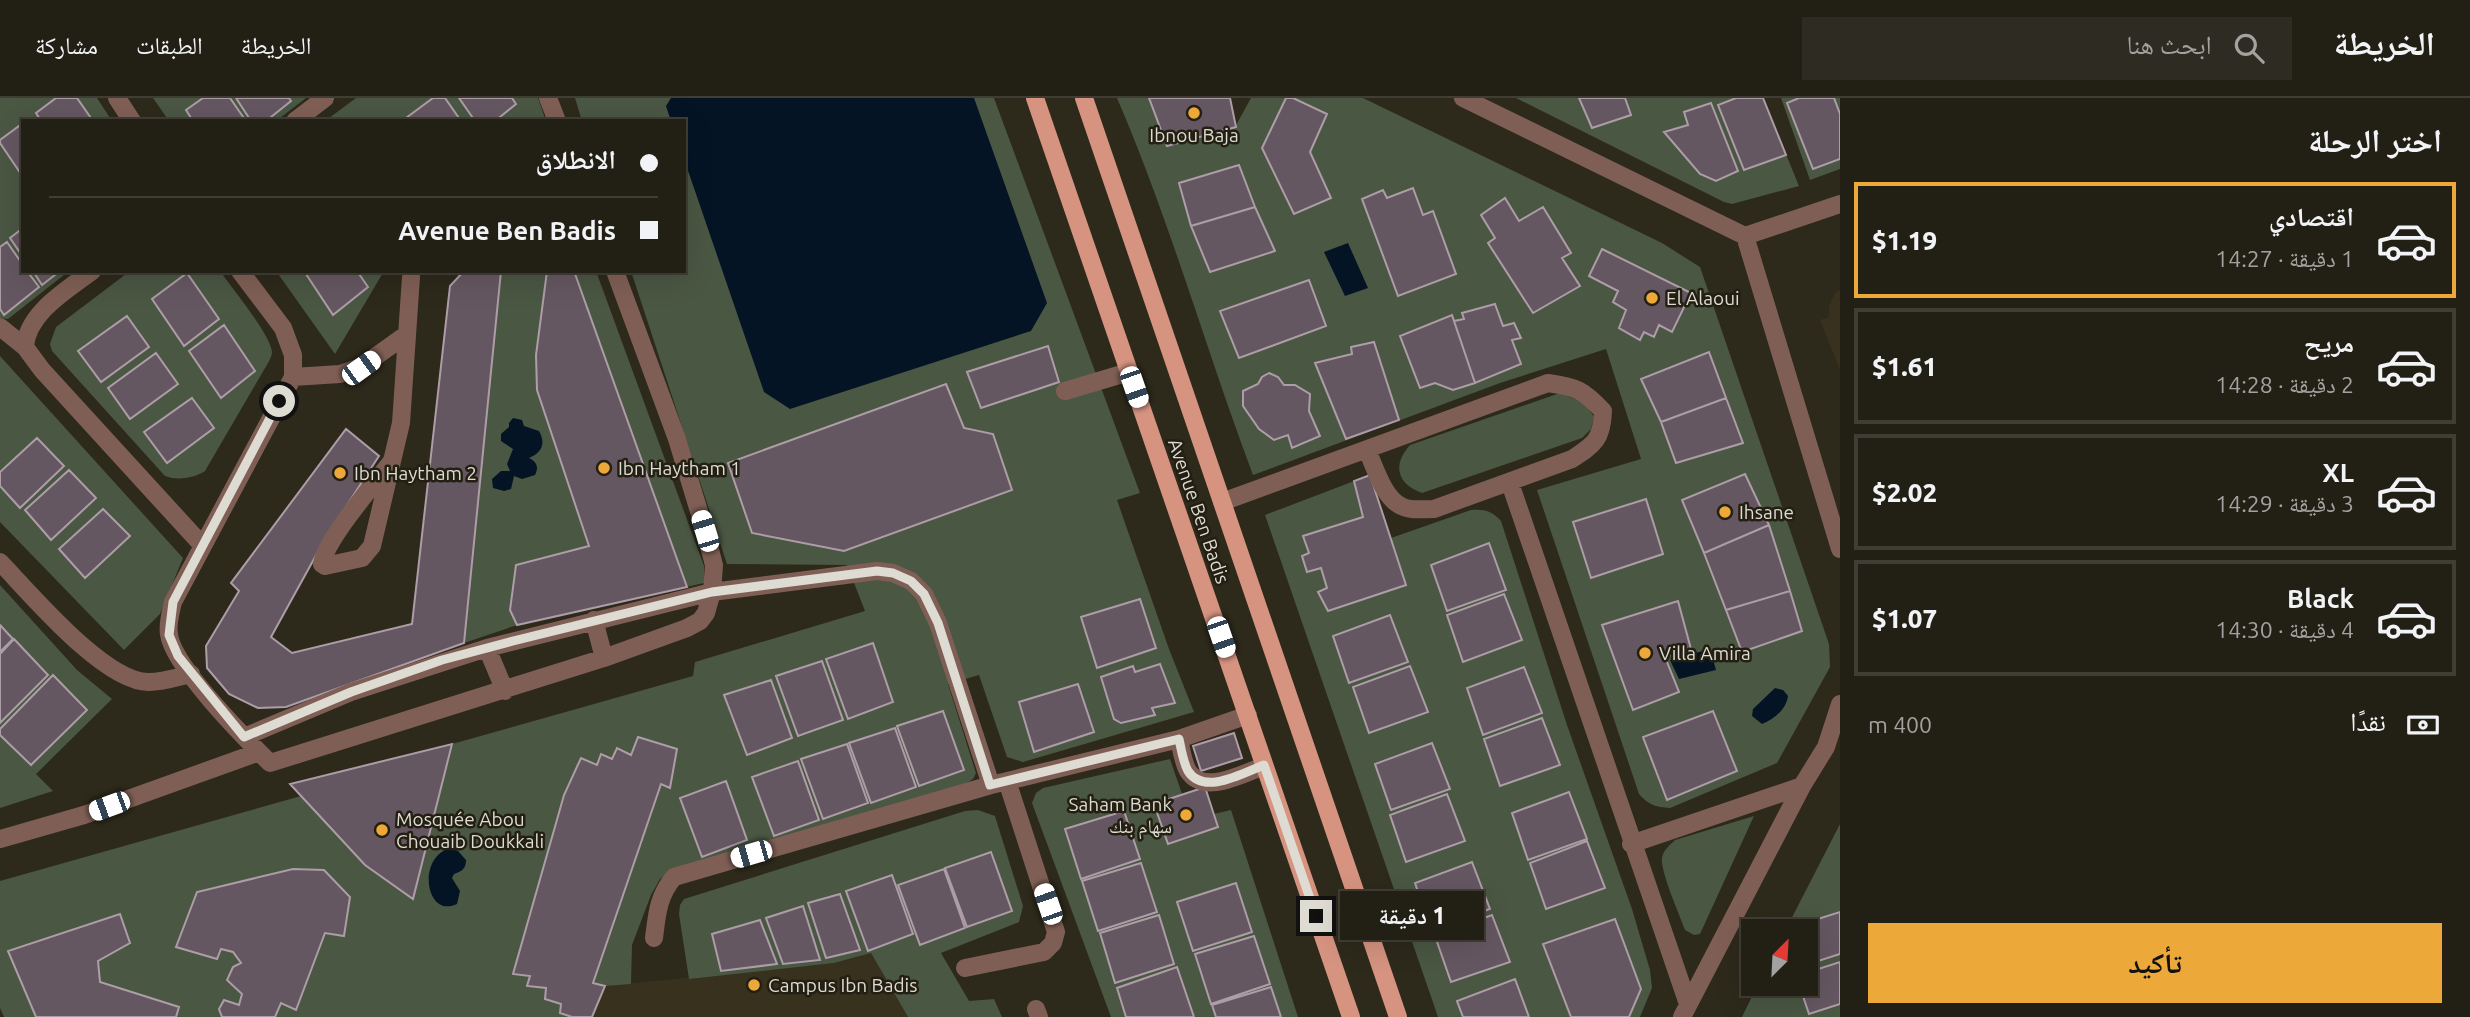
<!DOCTYPE html>
<html lang="ar">
<head>
<meta charset="utf-8">
<style>
  :root { --surface:#221f14; --page:#2e2c22; --text:#f1f3f6; --muted:#a2a2a0; --line:#3f3d34; --accent:#eca93a }
  body { margin:0; font-family:Ubuntu,"Noto Naskh Arabic",sans-serif; background:var(--page); color:var(--text); direction:rtl; height:100vh; display:flex; flex-direction:column; font-size:26px; white-space:nowrap }
  * { box-sizing:border-box; margin:0 }
  p { font-size:23px; color:var(--muted) }
  .icon { flex:none; width:38px; height:38px; fill:none; stroke:currentColor; stroke-width:2; stroke-linecap:round; stroke-linejoin:round }
  .map { position:relative; flex:1; overflow:hidden; direction:ltr }
  .details { display:flex; flex-direction:column; background:var(--surface); width:630px }
  .details>* { flex:none }
  .hud { position:absolute; left:21px; top:21px; width:665px; height:154px; border-radius:0px; box-shadow:0 7px 28px #0002,0 0 0 2px var(--line); direction:rtl; display:grid; align-content:center; height:154px; padding:0 28px; background:var(--surface) }
  .needle { width:46px; rotate:24deg }
  .fabs { position:absolute; left:1741px; top:821px; display:grid; gap:14px }
  .fabs a { display:grid; place-items:center; width:77px; height:77px; border-radius:0px; background:var(--surface); box-shadow:0 7px 28px #0002,0 0 0 2px var(--line); font-size:35px }
  .end { position:absolute; width:32px; height:32px; margin:-16px; border:9px solid #dddbd2; background:#111; box-shadow:0 0 0 4px #111 }
  .from { border-radius:50% }
  .bubble { position:absolute; height:49px; border-radius:0px; background:var(--surface); box-shadow:0 7px 28px #0002,0 0 0 2px var(--line); font-size:23px; font-weight:800; line-height:49px; text-align:center; direction:rtl }
  .car { position:absolute; width:21px; height:42px; margin:-21px -10px; border-radius:9px; box-shadow:0 0 5px 2px #0007; background:linear-gradient(#fff 24%,#345 0 40%,#fff 0 76%,#345 0 86%,#fff 0) }
  .hud b { display:flex; align-items:center; gap:24px; height:66px; font-size:26px }
  .hud b+b { border-top:2px solid var(--line) }
  .hud i { width:18px; height:18px; background:var(--text) }
  ul { padding:0; list-style:none }
  li { display:flex; align-items:center; gap:21px; height:116px; margin:0 14px 10px; padding:0 14px; border:4px solid var(--line); border-radius:0px }
  li div { flex:1 }
  li b { display:block; font-size:26px }
  li em { font-style:normal; font-weight:800 }
  li.on { border-color:var(--accent) }
  li>.icon { width:63px; height:63px; stroke-width:1.5 }
  h2 { padding:0 28px; font-size:32px; line-height:84px }
  .pay { display:flex; align-items:center; gap:18px; height:77px; padding:0 28px; font-size:26px }
  .pay p { margin-inline-start:auto }
  .button { display:flex; gap:14px; margin-top:auto; padding:14px 28px }
  .button a { flex:1; height:80px; border-radius:0px; background:var(--accent); color:#111; font-size:28px; font-weight:800; line-height:80px; text-align:center }
  header { display:flex; align-items:center; gap:42px; box-sizing:border-box; height:98px; padding:0 35px; background:var(--surface); border-bottom:2px solid var(--line) }
  header strong { font-size:33px }
  nav { display:flex; gap:38px; margin-inline-start:auto; font-size:24px }
  .search { width:490px; height:63px; background:var(--page); display:flex; align-items:center; gap:18px; box-sizing:border-box; padding:0 24px; border-radius:0px; color:var(--muted); font-size:26px }
  main { display:flex; flex:1; min-height:0 }
  .map>svg:first-child { display:block }
  .built { fill:#37311d }
  .green { fill:#4a5743 }
  .water { fill:#041424 }
  .building { fill:#655761; stroke:#ad9da7; stroke-width:2 }
  .lines { fill:none; stroke-linecap:round; stroke-linejoin:round }
  .minor { stroke:#7f5f55; stroke-width:18 }
  .major { stroke:#d59380; stroke-width:18 }
  .route { stroke:#dddbd2; stroke-width:9 }
  .poi-dot { fill:#eca93a; stroke:#231f12; stroke-width:2.5 }
  .labels { text-anchor:middle; dominant-baseline:central; stroke-width:5; stroke-linejoin:round; paint-order:stroke }
  .poi-label { font-size:19px; fill:#dddbd2; stroke:#231f12; text-anchor:start }
  .street-label { font-size:19px; fill:#dddbd2; stroke:#231f12 }
</style>
</head>
<body>
<header>
<strong>الخريطة</strong>
<div class="search"><svg class="icon" aria-label="search" viewBox="0 0 24 24"><circle cx="10" cy="10" r="6"/><path d="M15 15l6 6"/></svg>ابحث هنا</div>
<nav><a>الخريطة</a><a>الطبقات</a><a>مشاركة</a></nav>
</header>
<main>
<section class="details">
<h2>اختر الرحلة</h2>
<ul>
<li class="on"><svg class="icon" aria-label="car" viewBox="0 0 24 24"><path d="M5 17H2v-5l4-1 3-4h7l3 4 3 1v5h-3M9 17h6M6 11h13"/><circle cx="7" cy="17" r="2"/><circle cx="17" cy="17" r="2"/></svg><div><b>اقتصادي</b><p>1 دقيقة · 14:27</p></div><em>$1.19</em></li>
<li><svg class="icon" aria-label="car" viewBox="0 0 24 24"><path d="M5 17H2v-5l4-1 3-4h7l3 4 3 1v5h-3M9 17h6M6 11h13"/><circle cx="7" cy="17" r="2"/><circle cx="17" cy="17" r="2"/></svg><div><b>مريح</b><p>2 دقيقة · 14:28</p></div><em>$1.61</em></li>
<li><svg class="icon" aria-label="car" viewBox="0 0 24 24"><path d="M5 17H2v-5l4-1 3-4h7l3 4 3 1v5h-3M9 17h6M6 11h13"/><circle cx="7" cy="17" r="2"/><circle cx="17" cy="17" r="2"/></svg><div><b>XL</b><p>3 دقيقة · 14:29</p></div><em>$2.02</em></li>
<li><svg class="icon" aria-label="car" viewBox="0 0 24 24"><path d="M5 17H2v-5l4-1 3-4h7l3 4 3 1v5h-3M9 17h6M6 11h13"/><circle cx="7" cy="17" r="2"/><circle cx="17" cy="17" r="2"/></svg><div><b>Black</b><p>4 دقيقة · 14:30</p></div><em>$1.07</em></li>
</ul>
<div class="pay"><svg class="icon" aria-label="cash" viewBox="0 0 24 24"><path d="M3 7h18v10H3z"/><circle cx="12" cy="12" r="2"/></svg>نقدًا<p>400 m</p></div>
<div class="button"><a>تأكيد</a></div>
</section>
<div class="map">
<svg width="1840" height="919" viewBox="0 0 1840 919">
  <rect width="100%" height="100%" fill="#2d291b"/>
  <path class="built" d="M1840,192v80l-20,-50 9,-3v-11l6,-13z
    M871,855l37,64h-316l13,-31 229,-23z"/>
  <path class="green" d="M0,0h97l15,23h-89v150h46l-61,48 -8,-1z
    M153,0h153l-30,23h-107z
    M356,0h182l8,23h-221z
    M575,0h419l146,395 -23,7 52,149 25,63 -171,50 -16,-5 -28,-82 -31,9 28,89 -3,6 -6,4 -294,86 -13,10 -9,16 -19,50 -1,39 -26,2 -13,31h-588l-4,-9v-127l301,-85 64,69 48,34 39,-155 241,-68 2,-14 170,-51 -18,-46 -120,-1 -96,-293h53v-150h-102z
    M1117,0h32l19,48 67,-19 16,-29h112l299,145 38,24 129,377 1,23 -53,96 -107,45c-15,-1 -21,-3 -31,-14l-102,-304 104,-31 -35,-110 -106,34 -247,92c-47,-125 -83,-254 -136,-377z
    M1516,0h247l36,88 -67,18 -8,-2z
    M1781,0h59v71l-30,11z
    M130,173h90c11,16 51,64 52,81 0,4 -2,7 -4,11l-63,108c-11,7 -27,10 -40,5l-113,-125 -2,-7 6,-17z
    M276,173h108l-49,83z
    M501,173h95l108,295v17l-187,42 -53,18z
    M0,258l183,202 -23,56 -36,36 -124,-128z
    M1560,295c16,6 26,9 34,24l-3,12 -9,9 -160,55c-25,-9 -30,-28 -12,-48z
    M1370,377l21,63 80,-28c14,-1 21,1 30,11l66,204 65,184 18,61 2,18 -12,29h-202l-173,-502z
    M0,487l77,85 35,29 -76,75 17,17 -53,17z
    M1170,661l12,35 23,-7 9,27 17,-4 67,207h-187l-79,-214 4,-10 7,-5z
    M978,712l17,6 28,90 -4,16 -78,31 28,48 25,-2 8,18h-94l-37,-64 -37,10 -145,16 -10,-65 1,-9 4,-6 281,-88z
    M1754,718l-54,118 -6,1 -9,-5c-5,-14 -25,-59 -23,-72 1,-8 8,-13 13,-18z
    M1840,726v193h-98l16,-33h48v-53h-21z"/>
  <path class="water" d="M671,0h303l73,205 -16,28 -241,78 -26,-17 -80,-233v-38h-13l-5,-15z
    M1348,145l20,45 -23,8 -21,-44z
    M513,320l9,2 2,6 15,5c7,12 3,22 -10,27 8,4 10,9 6,17l-13,4 -8,-3 -3,13 -7,2 -11,-3 -1,-9 9,-8h9l-3,-7 6,-15 -12,-8v-7l8,-7v-4z
    M1710,551l6,21 -37,9 -9,-19z
    M1775,590l8,2 5,6c-2,14 -14,23 -26,28l-10,-8 1,-7z
    M450,750l8,3 8,9c0,9 -4,11 -12,14l-2,4 8,13 -3,13c-31,15 -41,-46 -7,-56z"/>
  <path class="building" d="M56,0h21l16,23h-52l-5,-8z
    M203,0h27l16,23h-53l-7,-11z
    M236,0h53l2,3 -25,20h-15z
    M433,0h12l16,23h-53l-2,-3z
    M459,0h53l4,6 -21,17h-20z
    M1149,0h81l6,29 -69,19z
    M1286,0h7l34,16 -17,38 21,46 -37,16 -32,-66z
    M1579,0h46l6,17 -39,13z
    M1736,0h27l23,57 -42,15 -26,-65z
    M1799,0h35l6,16v45l-27,10 -26,-66z
    M1711,5l27,68 -22,10 -16,-7 -36,-42 24,-7 -4,-13z
    M23,25v54l-23,-34v-3z
    M1239,67l16,42 -64,19 -12,-43z
    M1413,90l10,27 10,-4 23,63 -58,22 -36,-97 21,-9 4,8z
    M1505,100l14,23 24,-14 28,46 -9,5 18,28 -47,27 -45,-70 7,-5 -14,-23z
    M1255,109l20,44 -65,21 -19,-46z
    M23,130v29l-13,-19z
    M7,144l16,23v6h4l12,16 -35,28 -4,-6v-62z
    M1602,151l89,44 -19,39 -13,-7 -5,12 -10,-5 -4,8 -21,-12 7,-18 -13,-8 5,-11 -29,-15z
    M33,173h27l-18,14z
    M304,173h53l11,16 -35,28z
    M464,173h37l-37,372 -178,64 -28,1 -29,-14 -22,-26 -1,-22 33,-55 -8,-8 115,-154 33,27 -54,83 -54,98 21,16 120,-29 38,-338z
    M547,173h27l113,316 -170,38 -7,-15 6,-45 73,-19 -52,-156 -1,-35z
    M187,175l32,46 -35,27 -32,-47z
    M1309,182l17,46 -87,32 -19,-47z
    M1495,206l8,22 11,-3 7,15 -9,2 9,24 -46,19 -21,-62 10,-2 -2,-6z
    M1452,217l23,68 -22,7 -18,-7 -15,5 -20,-52z
    M127,218l22,31 -48,35 -23,-31z
    M224,227l31,46 -34,27 -32,-47z
    M1374,244l25,78 -53,19 -31,-76 37,-9 -1,-7z
    M1048,248l11,36 -78,26 -14,-36z
    M1709,254l17,46 -65,24 -20,-43z
    M156,255l22,31 -48,35 -22,-31z
    M1269,275l9,4 6,8h11l15,9 -1,17 11,25 -28,12 -4,-13 -14,5 -15,-11 -16,-23v-15l15,-7 4,-7z
    M946,286l18,44 29,6 19,56 -168,61 -92,-18 -24,-70z
    M192,300l22,30 -47,35 -23,-31z
    M1726,300l17,45 -67,20 -15,-41z
    M37,340l27,28 -44,42 -20,-22v-14z
    M69,372l27,28 -45,42 -26,-30z
    M1745,376l24,51 -65,28 -22,-53z
    M1370,377l36,110 -78,26 -10,-19 9,-4 -6,-20 -14,4 -5,-16 7,-3 -6,-17 60,-19 -9,-36z
    M1646,401l17,55 -72,24 -18,-56z
    M103,411l27,27 -45,42 -26,-29z
    M1769,427l21,66 -64,19 -22,-57z
    M1489,445l17,47 -59,21 -16,-46z
    M1790,493l12,40 -60,21 -16,-42z
    M1504,496l18,46 -59,22 -16,-47z
    M1140,501l16,49 -59,20 -16,-51z
    M1678,503l13,48 -26,8 14,35 -46,18 -31,-85z
    M1390,517l18,47 -59,21 -16,-47z
    M0,527l13,14 -13,13z
    M14,541l34,36 -48,48v-69z
    M873,545l20,59 -45,17 -22,-60z
    M822,563l21,59 -45,16 -22,-60z
    M1160,566l15,39 -23,5 3,7 -34,8 -7,-4 -13,-42 32,-11 2,6z
    M1410,568l18,46 -59,21 -16,-46z
    M1524,569l18,46 -59,22 -16,-47z
    M53,577l34,35 -56,55 -31,-30v-6z
    M771,582l21,58 -45,17 -23,-60z
    M1078,586l16,48 -60,20 -15,-50z
    M943,613l21,59 -45,16 -22,-60z
    M1713,613l24,60 -70,29 -24,-63z
    M1542,620l18,47 -60,21 -16,-47z
    M895,630l21,59 -45,16 -22,-60z
    M1234,635l8,25 -41,13 -8,-25z
    M638,639l39,12 -7,39 -9,-4 -68,199 12,3 -13,31h-20l-12,-4 1,-9 -16,-5 1,-11 -19,-2 3,-10 -17,-2 51,-179 17,-37 16,7 4,-11 11,5 5,-11 14,7z
    M1432,645l18,46 -59,21 -16,-46z
    M452,646l-39,155 -48,-34 -75,-81z
    M847,646l21,59 -45,16 -22,-60z
    M798,663l21,59 -45,16 -22,-59z
    M726,683l21,59 -45,17 -22,-59z
    M1205,689l13,40 -50,17 -14,-40z
    M1569,694l18,47 -59,21 -16,-47z
    M1447,696l18,47 -59,21 -16,-47z
    M1124,713l16,48 -59,20 -16,-50z
    M1587,743l18,47 -59,21 -16,-46z
    M991,754l21,59 -45,16 -22,-59z
    M1472,764l18,47 -59,21 -16,-47z
    M1141,765l16,49 -59,19 -16,-50z
    M293,771l31,1 26,27 -6,39 -19,-3 -29,77 -15,-7 -6,14h-53l-3,-8 5,-9 15,5 3,-11 -15,-14 6,-13 8,-4 -8,-11 -12,-3 -4,10 -41,-12 21,-55z
    M944,771l21,59 -45,17 -22,-60z
    M892,777l21,59 -45,17 -22,-60z
    M1236,785l16,49 -59,19 -16,-49z
    M840,796l20,56 -34,8 -18,-55z
    M803,808l17,54 -37,4 -17,-46z
    M1840,814v42l-28,9 -6,-18v-14h-5l-2,-6z
    M120,816l10,29 -32,18 2,21 79,25 -3,10h-140l-28,-66z
    M1159,817l15,49 -59,19 -15,-50z
    M1492,817l18,47 -59,20 -16,-46z
    M1615,821l26,70 -12,28h-58l-28,-73z
    M760,822l17,44 -56,7 -9,-37z
    M1254,838l16,48 -59,20 -16,-50z
    M1840,864v42l-31,10 -10,-30h7v-11z
    M1177,869l17,50h-68l-9,-29z
    M1515,881l14,38h-66l-6,-16z
    M1271,889l10,30h-65l-4,-12z"/>
  <g class="lines">
    <path class="minor" d="M117,0l15,23
      M548,0l9,23
      M1463,0l282,138 95,313
      M295,23l30,-23
      M1745,138l95,-32
      M92,173c-25,19 -65,42 -67,76l17,23 160,175
      M240,173l43,57 10,27v22l-120,225c-2,9 -6,23 -4,32 3,31 78,106 101,129l334,-105 83,-30 13,-7 6,-8 6,-21 2,-27 -9,-34 -28,-92 -62,-168
      M0,229l25,20
      M293,279l47,-3 21,-7 46,-33
      M1065,293l64,-19
      M392,363c-17,22 -67,79 -70,103l3,2 37,-8 10,-12 29,-123 10,-146
      M1510,385l178,521
      M1222,404l326,-119c29,4 35,7 55,28 -1,28 -8,33 -31,48l-138,50c-10,0 -24,2 -33,-3 -18,-9 -26,-39 -34,-56
      M0,464c30,31 105,121 149,120 14,0 29,-5 42,-8
      M594,522l10,38
      M487,550l18,43
      M244,639l107,-45 136,-44 225,-56 165,-21 16,2 18,8 13,13 14,29 53,162 188,-46 69,-24
      M1179,641c2,9 4,23 9,32 16,25 55,2 76,-5
      M0,741l84,-24 175,-63
      M1631,746l171,-58
      M654,840c3,-24 4,-42 20,-61l317,-92
      M965,870l79,-16 9,-9 3,-11 -49,-151
      M1036,911l3,8
      M1682,919l120,-231 24,-39 14,-43"/>
    <path class="major" d="M1035,0l316,919
      M1084,0l314,919"/>
  </g>
  <g class="lines">
    <path class="route" d="M279,303l-106,201 -4,33 9,21 66,81 107,-45 91,-32 71,-19 199,-49 165,-21 16,2 18,8 13,13 14,29 52,162 189,-46c2,9 4,23 9,32 16,25 55,2 76,-6l52,151"/>
  </g>
  <g class="poi-dot">
    <circle cx="1194" cy="15" r="7"/>
    <circle cx="1652" cy="200" r="7"/>
    <circle cx="604" cy="370" r="7"/>
    <circle cx="340" cy="375" r="7"/>
    <circle cx="1725" cy="414" r="7"/>
    <circle cx="1645" cy="555" r="7"/>
    <circle cx="1186" cy="717" r="7"/>
    <circle cx="382" cy="732" r="7"/>
    <circle cx="754" cy="887" r="7"/>
  </g>
  <g class="labels">
    <g class="poi-label">
      <text x="1194" y="37" text-anchor="middle">Ibnou Baja</text>
      <text x="1666" y="200">El Alaoui</text>
      <text x="618" y="370">Ibn Haytham 1</text>
      <text x="354" y="375">Ibn Haytham 2</text>
      <text x="1739" y="414">Ihsane</text>
      <text x="1659" y="555">Villa Amira</text>
      <text x="1172" y="706" text-anchor="end">Saham Bank<tspan x="1172" dy="22">سهام بنك</tspan></text>
      <text x="396" y="721">Mosquée Abou<tspan x="396" dy="22">Chouaib Doukkali</tspan></text>
      <text x="768" y="887">Campus Ibn Badis</text>
    </g>
    <g class="street-label">
      <text transform="translate(1199 413) rotate(71)">Avenue Ben Badis</text>
    </g>
  </g>
</svg>
<div class="fabs">
<a><svg class="needle" viewBox="-14 -14 28 28"><path d="M0-13l5 13h-10z" fill="#e53935"/><path d="M0 13l5-13h-10z" fill="#a2a2a0"/></svg></a>
</div>
<i class="end from" style="left:279px;top:303px"></i>
<i class="end" style="left:1316px;top:818px"></i>
<div class="bubble" style="left:1340px;top:793px;width:144px">1 دقيقة</div>
<i class="car" style="left:361px;top:270px;rotate:54deg"></i>
<i class="car" style="left:1134px;top:289px;rotate:161deg"></i>
<i class="car" style="left:705px;top:433px;rotate:343deg"></i>
<i class="car" style="left:1221px;top:539px;rotate:161deg"></i>
<i class="car" style="left:109px;top:708px;rotate:250deg"></i>
<i class="car" style="left:751px;top:756px;rotate:254deg"></i>
<i class="car" style="left:1048px;top:806px;rotate:341deg"></i>
<div class="hud">
<b><i class="from"></i>الانطلاق</b>
<b><i></i>Avenue Ben Badis</b>
</div>
</div>
</main>
</body>
</html>
